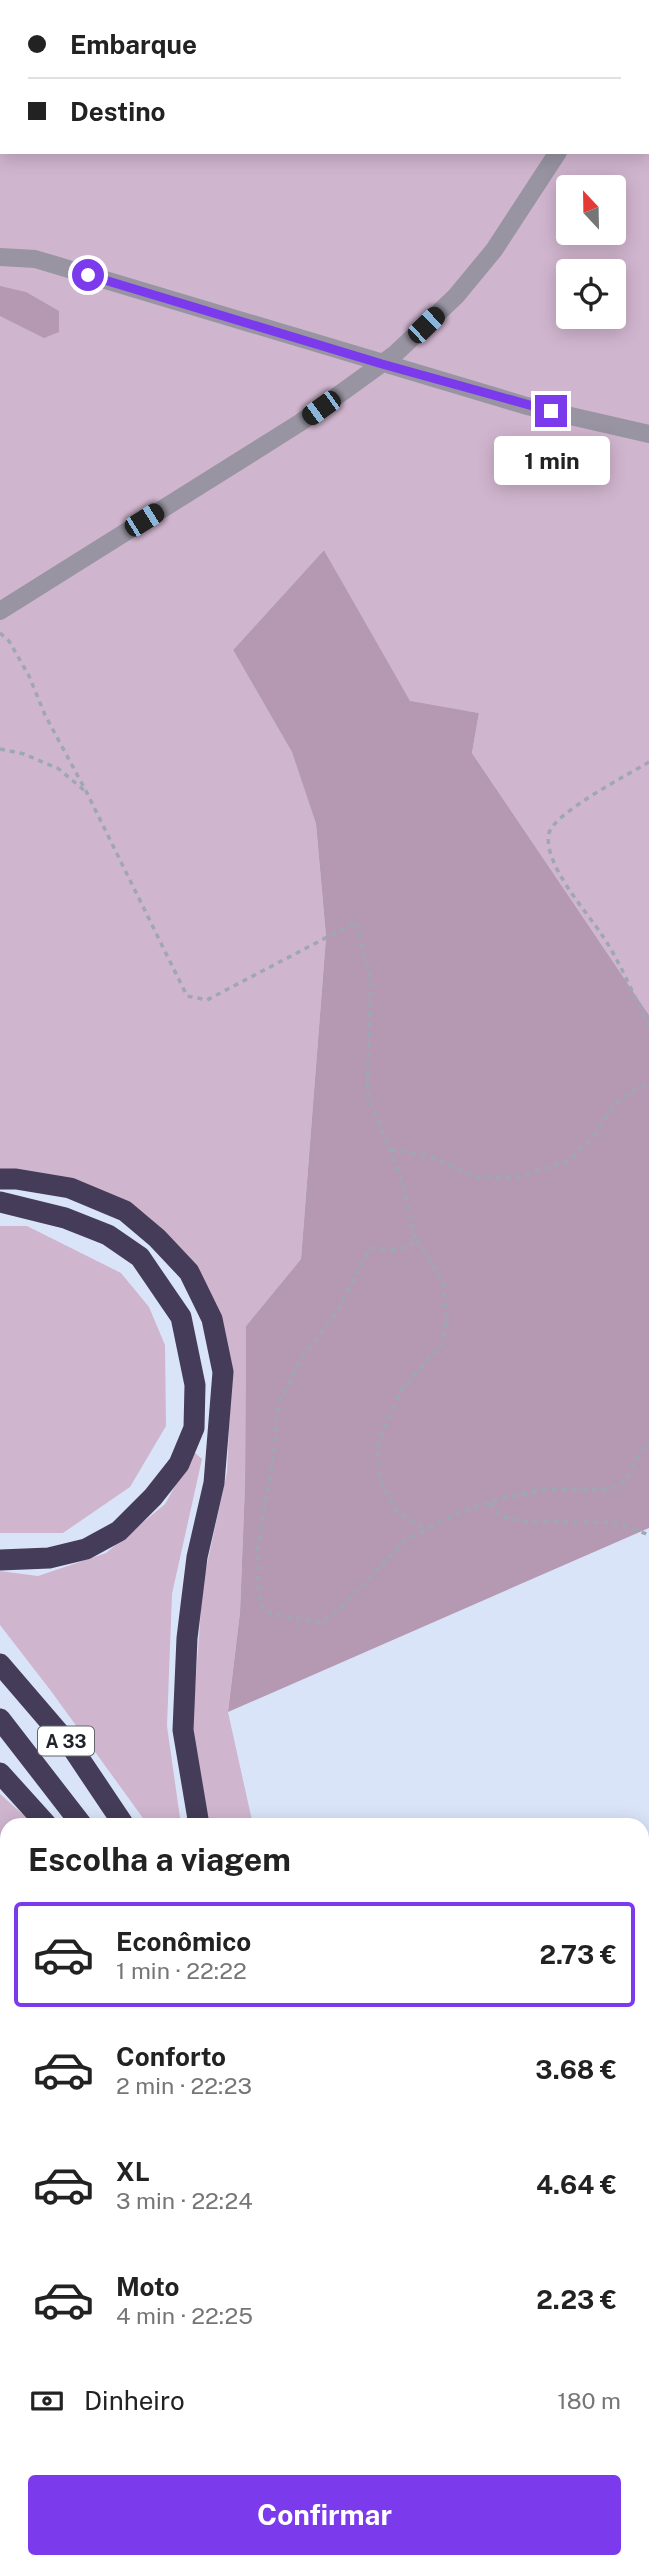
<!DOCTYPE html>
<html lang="pt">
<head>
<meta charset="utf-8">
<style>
  :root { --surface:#fff; --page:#f2f2f2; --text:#222; --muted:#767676; --line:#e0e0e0; --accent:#7c3aed }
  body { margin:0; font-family:"Public Sans",sans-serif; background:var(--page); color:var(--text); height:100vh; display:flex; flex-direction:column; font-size:26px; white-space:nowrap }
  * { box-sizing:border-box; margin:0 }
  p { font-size:23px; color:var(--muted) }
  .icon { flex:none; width:38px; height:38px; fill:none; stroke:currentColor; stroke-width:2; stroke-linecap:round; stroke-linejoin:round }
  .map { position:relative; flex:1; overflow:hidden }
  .sheet { position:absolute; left:0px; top:1818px; width:649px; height:751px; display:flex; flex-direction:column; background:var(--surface); border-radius:21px 21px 0 0; box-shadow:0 4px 18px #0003 }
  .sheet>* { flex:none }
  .top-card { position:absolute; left:0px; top:0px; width:649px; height:154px; box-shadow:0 4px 18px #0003; display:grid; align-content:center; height:154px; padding:0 28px; background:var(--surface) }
  .needle { width:46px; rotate:338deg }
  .controls { position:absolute; left:556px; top:175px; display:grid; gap:14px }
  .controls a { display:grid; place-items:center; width:70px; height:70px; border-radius:7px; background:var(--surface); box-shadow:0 4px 18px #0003; font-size:35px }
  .end { position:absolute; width:32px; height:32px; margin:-16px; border:9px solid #7c3aed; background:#fff; box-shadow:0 0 0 4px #fff }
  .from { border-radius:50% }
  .bubble { position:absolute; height:49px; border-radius:7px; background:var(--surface); box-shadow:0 4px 18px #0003; font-size:23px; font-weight:700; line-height:49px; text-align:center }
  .car { position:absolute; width:21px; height:42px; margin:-21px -10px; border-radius:9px; box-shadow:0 0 5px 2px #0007; background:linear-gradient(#222 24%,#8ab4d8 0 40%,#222 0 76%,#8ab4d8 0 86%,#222 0) }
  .top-card b { display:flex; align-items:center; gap:24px; height:66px; font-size:26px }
  .top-card b+b { border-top:2px solid var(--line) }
  .top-card i { width:18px; height:18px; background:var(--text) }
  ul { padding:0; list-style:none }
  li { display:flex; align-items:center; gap:21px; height:105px; margin:0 14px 10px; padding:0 14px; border:4px solid transparent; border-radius:7px }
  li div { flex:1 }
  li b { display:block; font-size:26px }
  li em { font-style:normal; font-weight:700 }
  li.on { border-color:var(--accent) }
  li>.icon { width:63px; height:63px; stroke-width:1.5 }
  h2 { padding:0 28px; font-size:32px; line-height:84px }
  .pay { display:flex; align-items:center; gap:18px; height:77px; padding:0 28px; font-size:26px }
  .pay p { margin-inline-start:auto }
  .primary-button { display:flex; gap:14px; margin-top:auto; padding:14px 28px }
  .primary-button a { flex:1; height:80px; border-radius:7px; background:var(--accent); color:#fff; font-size:28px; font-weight:700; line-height:80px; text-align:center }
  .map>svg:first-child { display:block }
  .green { fill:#d0b5ce; fill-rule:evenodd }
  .forest { fill:#b599b2 }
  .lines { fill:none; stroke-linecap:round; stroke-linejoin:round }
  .path { stroke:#9ea6b7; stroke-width:3.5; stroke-dasharray:5 5; stroke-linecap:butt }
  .minor { stroke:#9894a2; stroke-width:18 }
  .highway { stroke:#443c58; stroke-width:21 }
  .route { stroke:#7c3aed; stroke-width:9 }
  .labels { text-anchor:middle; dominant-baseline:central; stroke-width:6; stroke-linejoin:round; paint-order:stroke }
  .shield { fill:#fff; stroke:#63656b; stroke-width:2 }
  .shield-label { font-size:18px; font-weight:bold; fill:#20232b }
</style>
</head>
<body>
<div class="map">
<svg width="649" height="2568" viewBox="0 0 649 2568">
  <rect width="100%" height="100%" fill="#dae4f9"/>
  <path class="green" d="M211,0h438v1015l-177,-262 7,-40 -69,-11 -86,-152 -91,100 59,101 24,73 10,113 -25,322 -55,67 -1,157 -5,129 -12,100 25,113h-46l-15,-96 11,-146 24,-111 5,-109 -43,-91 -64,-61 -125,-32v-1119l2,92h646v-150h-442zM569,187h45v46h-45zM569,271h45v46h-45z
    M0,1226h27l94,47 28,34 16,38 1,81 -36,61 -67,46h-63z
    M194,1452l8,7 -30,135 -5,132 14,99h-33l-97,-134 -51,-66v-54l38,5 68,-23 59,-49z
    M0,1794l35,31h-28v737h416l2,6h-425z
    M508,2562h108l1,6h-107z"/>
  <path class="forest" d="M0,286l26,6 33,19v21l-15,6 -44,-22z
    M324,550l86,151 69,12 -7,40 177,262v513l-421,184 12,-100 5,-129 1,-157 55,-67 25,-322 -10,-113 -24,-72 -59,-102z"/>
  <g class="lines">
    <path class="path" d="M0,633l9,8 20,35 16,39 42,78 100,203 20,4 149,-78 15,59 -4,111 36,92 13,57 -18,9 -28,-2 -33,64 -36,47 -23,46 -4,48 -16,92 1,56 6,11 56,11 17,-12 68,-71 52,-27 45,-15 43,-9 62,1 19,-10 11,-24 11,-15
      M0,749l24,5 35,15 27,23
      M649,762c-20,12 -95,51 -100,71 -7,30 38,79 53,102 19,28 32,62 47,91
      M391,1150l36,5 48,22h43l50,-16 26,-25 19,-30 18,-14 18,-8
      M416,1241l7,8 20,32 4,37 -5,26 -41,46 -23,53 1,35 18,34 30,17
      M490,1503l11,13 18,5 100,2 30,12
      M642,2206l7,-4
      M0,2476l7,7
      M101,2562l7,6
      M612,2562l1,6
      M154,2568l6,-6"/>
    <path class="minor" d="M648,38l1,-2
      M0,257l35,2 492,147 122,28
      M0,611l301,-189 94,-68 61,-58 38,-46 64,-98"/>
    <path class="highway" d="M31,2l6,-2
      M110,2l5,-2
      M0,11l2,-1
      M0,38h2
      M0,1179h16l54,9 55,23 32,27 32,34 23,47 11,53 -9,111 -17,74 -10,81 -4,92 16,95
      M0,1202l65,16 43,17 32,22 41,60 14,68 -1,43 -15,36 -26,33 -34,34 -33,18 -37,9 -49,2
      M0,1664l73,85 51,76
      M0,1719l82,106
      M0,1773l47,52
      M453,2562l2,6
      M492,2562l2,6"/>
  </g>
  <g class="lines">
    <path class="route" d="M88,275l294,89 169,47"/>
  </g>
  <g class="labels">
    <rect class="shield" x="38" y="1726.5" width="56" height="29" rx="5"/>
    <g class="shield-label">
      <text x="66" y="1741">A 33</text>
    </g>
  </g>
</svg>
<div class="controls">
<a><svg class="needle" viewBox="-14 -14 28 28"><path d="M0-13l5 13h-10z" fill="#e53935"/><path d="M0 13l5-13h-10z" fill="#767676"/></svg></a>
<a><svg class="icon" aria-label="locate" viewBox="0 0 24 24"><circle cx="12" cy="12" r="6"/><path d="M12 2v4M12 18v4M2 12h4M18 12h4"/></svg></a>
</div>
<i class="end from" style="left:88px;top:275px"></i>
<i class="end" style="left:551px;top:411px"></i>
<div class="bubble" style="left:494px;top:436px;width:116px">1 min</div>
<i class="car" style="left:426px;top:325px;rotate:46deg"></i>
<i class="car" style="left:321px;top:408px;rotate:234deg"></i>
<i class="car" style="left:144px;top:520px;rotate:58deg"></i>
<div class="top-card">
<b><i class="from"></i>Embarque</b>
<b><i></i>Destino</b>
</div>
<section class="sheet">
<h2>Escolha a viagem</h2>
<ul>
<li class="on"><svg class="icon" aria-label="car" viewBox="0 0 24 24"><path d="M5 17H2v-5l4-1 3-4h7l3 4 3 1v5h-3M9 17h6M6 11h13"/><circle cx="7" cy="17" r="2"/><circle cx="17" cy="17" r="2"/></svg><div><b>Econômico</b><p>1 min · 22:22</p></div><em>2.73 €</em></li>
<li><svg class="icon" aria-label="car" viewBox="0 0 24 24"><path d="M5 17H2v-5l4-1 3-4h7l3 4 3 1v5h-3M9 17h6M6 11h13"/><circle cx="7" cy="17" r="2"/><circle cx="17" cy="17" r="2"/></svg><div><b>Conforto</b><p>2 min · 22:23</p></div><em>3.68 €</em></li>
<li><svg class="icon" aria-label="car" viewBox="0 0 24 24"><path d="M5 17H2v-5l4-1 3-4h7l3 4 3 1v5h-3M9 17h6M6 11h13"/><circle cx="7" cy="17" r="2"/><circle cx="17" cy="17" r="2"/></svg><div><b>XL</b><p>3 min · 22:24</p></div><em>4.64 €</em></li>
<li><svg class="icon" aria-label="car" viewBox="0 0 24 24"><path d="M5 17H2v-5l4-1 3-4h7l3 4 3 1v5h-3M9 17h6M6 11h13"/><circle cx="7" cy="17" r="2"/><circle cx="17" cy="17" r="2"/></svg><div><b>Moto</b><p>4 min · 22:25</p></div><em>2.23 €</em></li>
</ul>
<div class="pay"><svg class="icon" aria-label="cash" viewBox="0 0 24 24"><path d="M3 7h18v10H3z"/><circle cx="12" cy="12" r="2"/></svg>Dinheiro<p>180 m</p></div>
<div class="primary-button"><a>Confirmar</a></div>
</section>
</div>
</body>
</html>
